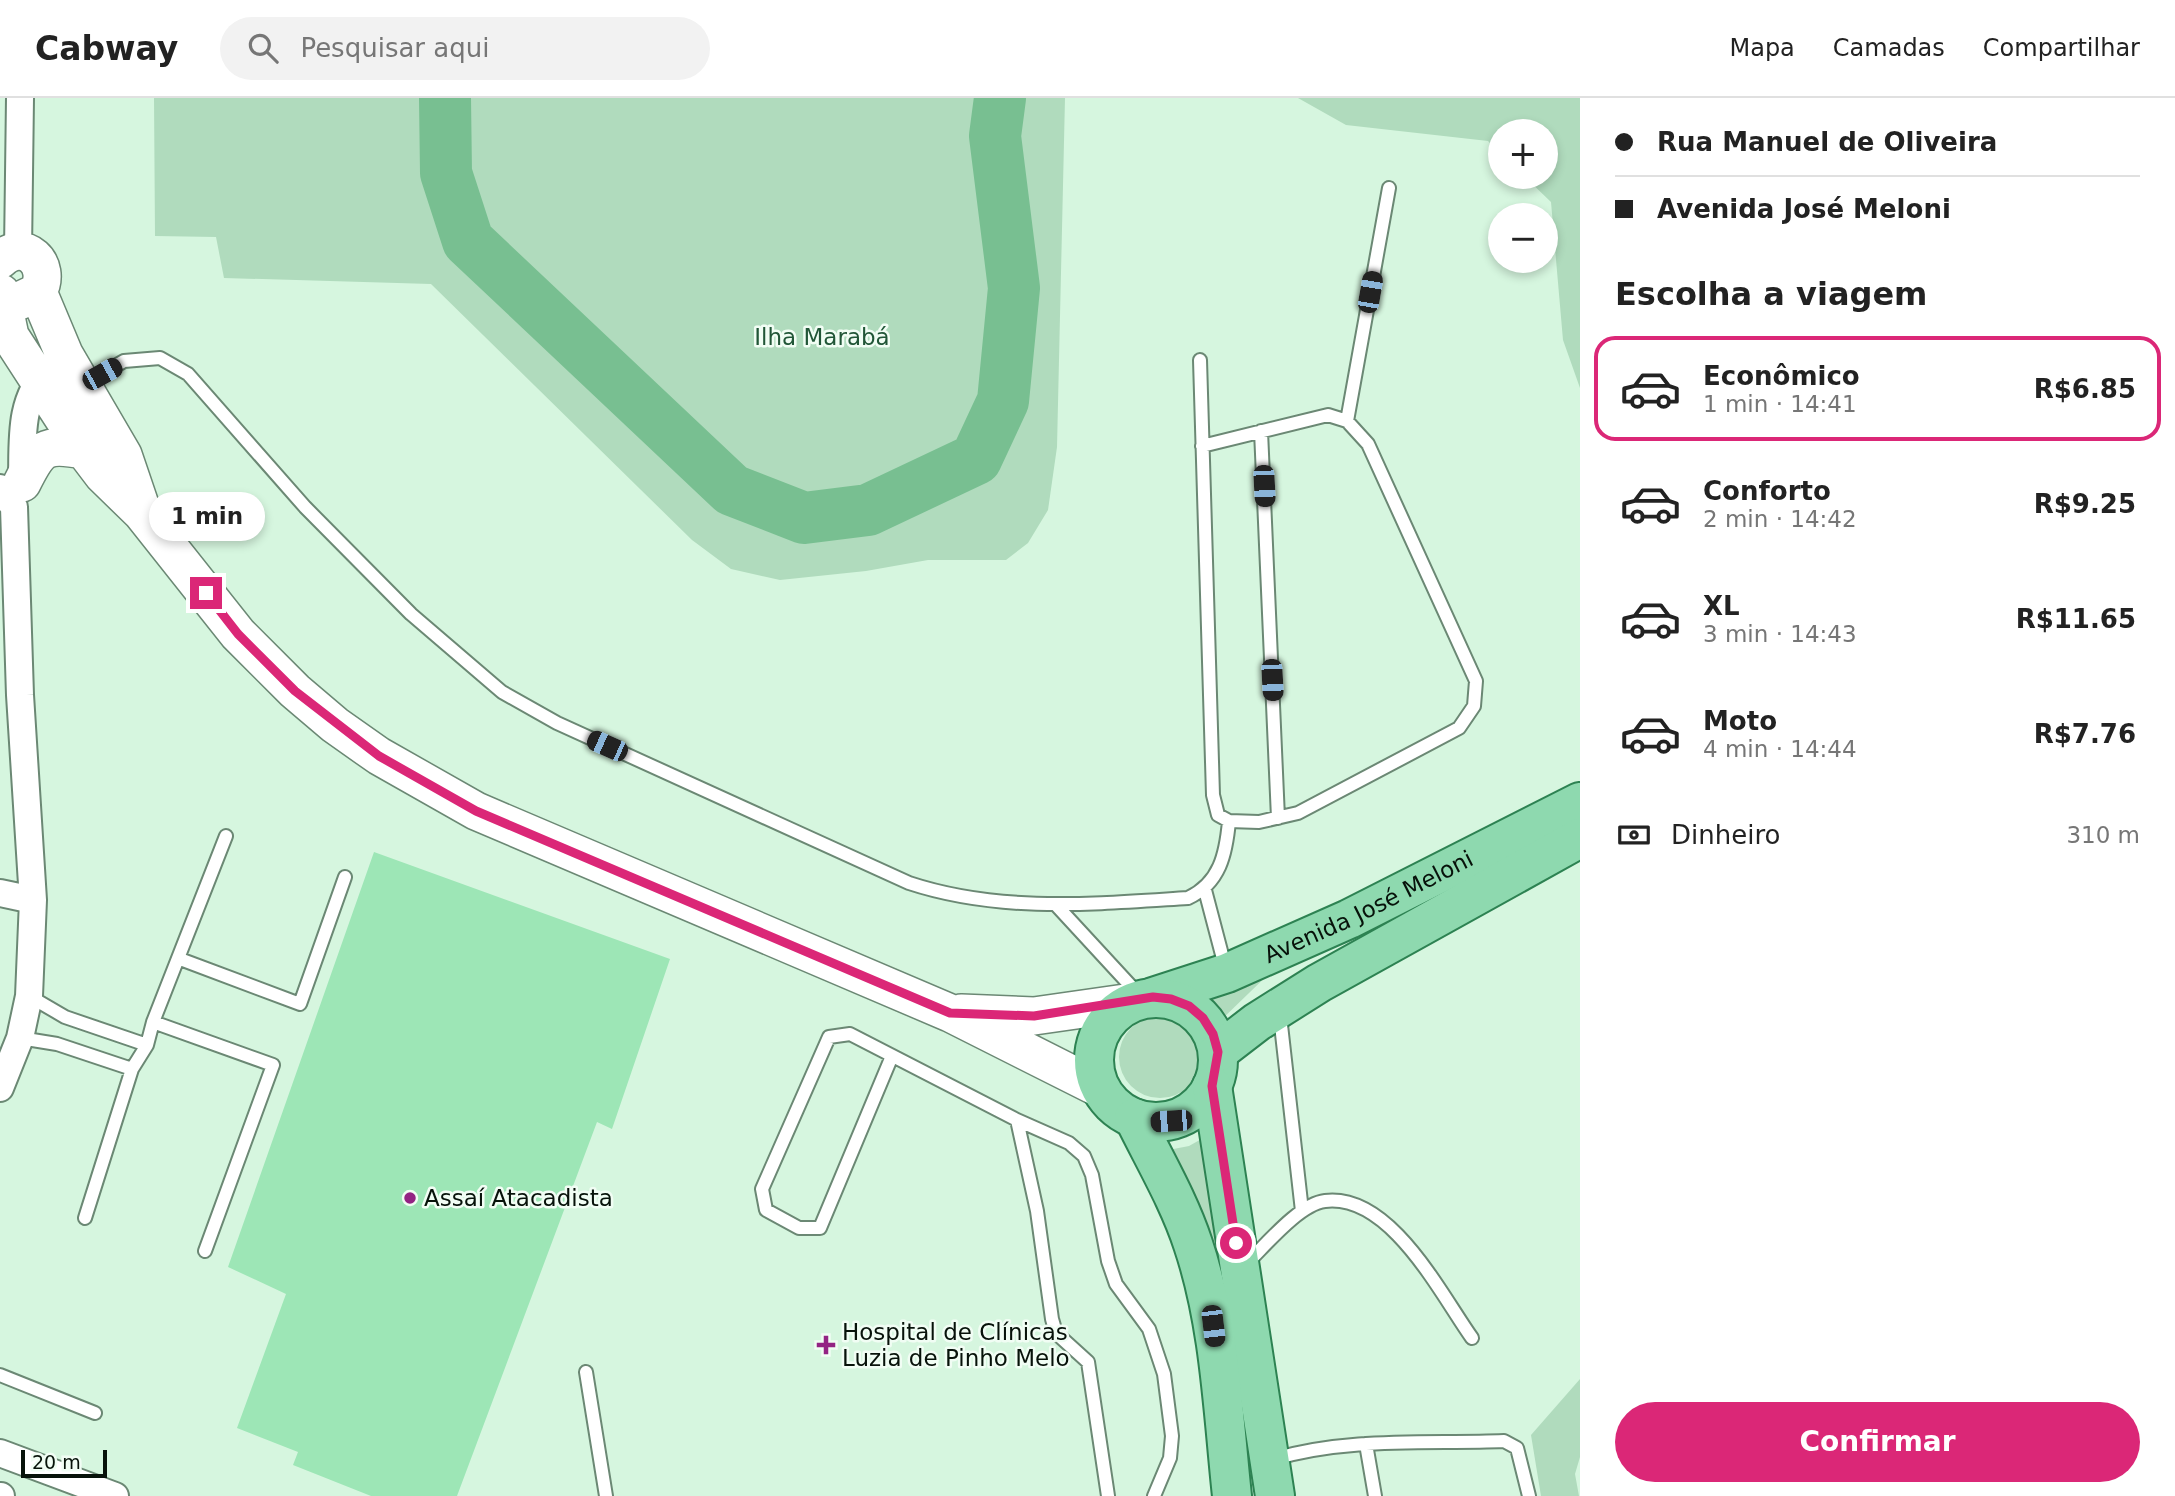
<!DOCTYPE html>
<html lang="pt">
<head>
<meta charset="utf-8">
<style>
  :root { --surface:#fff; --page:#f2f2f2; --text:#222; --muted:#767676; --line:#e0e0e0; --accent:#db2777 }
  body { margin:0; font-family:"DejaVu Sans",sans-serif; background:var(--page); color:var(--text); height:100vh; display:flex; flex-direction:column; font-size:26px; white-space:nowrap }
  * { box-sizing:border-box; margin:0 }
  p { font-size:23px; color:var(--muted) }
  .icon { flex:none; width:38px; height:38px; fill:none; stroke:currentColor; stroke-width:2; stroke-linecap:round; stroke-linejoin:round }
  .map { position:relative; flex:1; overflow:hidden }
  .panel { display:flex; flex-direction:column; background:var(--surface); width:595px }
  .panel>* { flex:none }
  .banner { display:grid; align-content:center; height:154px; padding:0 35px; background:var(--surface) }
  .controls { position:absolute; left:1488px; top:21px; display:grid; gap:14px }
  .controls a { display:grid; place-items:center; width:70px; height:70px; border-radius:50%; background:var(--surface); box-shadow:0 4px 10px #0003; font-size:35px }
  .scale { position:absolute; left:21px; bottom:18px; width:86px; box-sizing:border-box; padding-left:7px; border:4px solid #07120a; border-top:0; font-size:19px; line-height:24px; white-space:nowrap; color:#07120a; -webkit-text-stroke:5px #f1fdf4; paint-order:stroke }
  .end { position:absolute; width:32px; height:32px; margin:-16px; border:9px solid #db2777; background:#fff; box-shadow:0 0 0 4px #fff }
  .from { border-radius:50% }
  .bubble { position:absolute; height:49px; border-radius:24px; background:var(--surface); box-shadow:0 4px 10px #0003; font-size:23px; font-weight:700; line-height:49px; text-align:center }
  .car { position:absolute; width:21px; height:42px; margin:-21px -10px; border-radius:9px; box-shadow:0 0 5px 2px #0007; background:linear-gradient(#222 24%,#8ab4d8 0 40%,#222 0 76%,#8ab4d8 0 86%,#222 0) }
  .banner b { display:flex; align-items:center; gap:24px; height:66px; font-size:26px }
  .banner b+b { border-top:2px solid var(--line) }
  .banner i { width:18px; height:18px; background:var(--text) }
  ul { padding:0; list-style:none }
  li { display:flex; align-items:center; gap:21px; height:105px; margin:0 14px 10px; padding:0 21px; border:4px solid transparent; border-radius:21px }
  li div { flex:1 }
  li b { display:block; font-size:26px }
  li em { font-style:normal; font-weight:700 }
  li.on { border-color:var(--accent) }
  li>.icon { width:63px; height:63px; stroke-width:1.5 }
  h2 { padding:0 35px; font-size:32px; line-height:84px }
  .pay { display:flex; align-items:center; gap:18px; height:77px; padding:0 35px; font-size:26px }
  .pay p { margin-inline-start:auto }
  .action { display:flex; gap:14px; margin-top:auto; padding:14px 35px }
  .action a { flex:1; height:80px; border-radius:42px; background:var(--accent); color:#fff; font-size:28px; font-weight:700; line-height:80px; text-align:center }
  header { display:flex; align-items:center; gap:42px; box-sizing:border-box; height:98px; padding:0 35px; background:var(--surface); border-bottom:2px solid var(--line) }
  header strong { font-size:33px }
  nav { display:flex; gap:38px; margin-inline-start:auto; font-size:24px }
  .search { width:490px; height:63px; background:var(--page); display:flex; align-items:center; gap:18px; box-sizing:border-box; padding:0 24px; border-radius:38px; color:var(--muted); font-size:26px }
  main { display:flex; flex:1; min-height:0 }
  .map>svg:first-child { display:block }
  .green { fill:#b0dbbd }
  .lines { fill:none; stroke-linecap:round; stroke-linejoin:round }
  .river { stroke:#78bf91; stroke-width:52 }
  .building { fill:#9de6b6 }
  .lane-casing { stroke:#6b8874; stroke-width:16 }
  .street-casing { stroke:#6b8874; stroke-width:30 }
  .secondary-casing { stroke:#6b8874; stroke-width:40 }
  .primary-casing { stroke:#2d8252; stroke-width:42 }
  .lane { stroke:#fff; stroke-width:12 }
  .street { stroke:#fff; stroke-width:26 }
  .secondary { stroke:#fff; stroke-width:37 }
  .primary { stroke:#8ed9af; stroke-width:38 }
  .route { stroke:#db2777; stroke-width:9 }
  .poi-dot { fill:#932383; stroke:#f1fdf4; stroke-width:2.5 }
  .labels { text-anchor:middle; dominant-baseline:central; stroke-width:5; stroke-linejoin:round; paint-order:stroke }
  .park-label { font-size:23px; fill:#215637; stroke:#f1fdf4 }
  .street-label { font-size:23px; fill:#07120a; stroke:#f1fdf4 }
  .poi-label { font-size:23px; fill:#07120a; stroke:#f1fdf4; text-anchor:start }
</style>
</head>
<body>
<header>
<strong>Cabway</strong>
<div class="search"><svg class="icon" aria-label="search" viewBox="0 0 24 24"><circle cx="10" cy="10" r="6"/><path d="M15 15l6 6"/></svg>Pesquisar aqui</div>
<nav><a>Mapa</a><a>Camadas</a><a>Compartilhar</a></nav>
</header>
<main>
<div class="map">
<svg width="1580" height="1398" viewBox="0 0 1580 1398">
  <rect width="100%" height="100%" fill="#d6f6df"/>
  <path class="green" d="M154,0h911l-8,349 -9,63 -20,33 -22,17h-78l-62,11 -86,9 -49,-11 -39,-29 -261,-256 -207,-6 -8,-41 -61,-1z
    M1298,0h282v290l-17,-48 -12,-138 -26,-25h20v-46h-45v22l-12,-12 -142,-16z
    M1279,866l-62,60 -13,-28z
    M1119 959a41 41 0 1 1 82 0a41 41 0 1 1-82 0Z
    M1205,1039l16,123 -6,2 -57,-110 31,-6z
    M1580,1281v78l-5,17 4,22h-38l-10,-61z"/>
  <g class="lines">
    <path class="river" d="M445,0l1,75 22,68 264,249 72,28 64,-8 108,-51 27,-58 11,-113 -19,-152 5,-38"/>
  </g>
  <path class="building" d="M374,754l296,107 -58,170 -15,-7 -140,374h-86l-78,-31 5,-13 -61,-24 49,-134 -58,-27z"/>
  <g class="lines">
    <defs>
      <path id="lane" d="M1200,262l13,435 5,20 11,6 30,1 39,-9 161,-85 15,-22 2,-25 -108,-237 -21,-23 -19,-6 -126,31
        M84,286l40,-23 36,-3 28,16 117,133 106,107 91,78 55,31 352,160c91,30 184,21 279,15 32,-15 38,-44 41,-77
        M1347,323l42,-233
        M1261,333l17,387
        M1205,792l21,80
        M1057,808l83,90
        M180,861l120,45 45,-127
        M29,898l36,21 82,28
        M1280,918l22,195
        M153,924l120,43 -68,186
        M20,940l37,6 75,25
        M892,958l-72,172h-21l-33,-18 -4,-21 67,-152 21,-3 167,86 52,23 15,13 8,19 16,86 8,23 33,45 15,45 8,62 -2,22 -16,38
        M1017,1022l20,91 15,108 4,14 32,29 20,134
        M85,1120l47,-149 15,-24 6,-23 73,-186
        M1246,1166c19,-18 53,-60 79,-63 65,-8 115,92 147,137
        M586,1274l20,124
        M0,1277l95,38
        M1366,1346l9,52
        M1274,1361c74,-22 154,-15 230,-18l13,7 12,48"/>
      <path id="street" d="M18,153l2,-153
        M22,384c1,-41 -4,-81 26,-112
        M0,390l14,19 6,188 13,205 -4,96 -9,42 -20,50
        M0,795l33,7
        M0,1355l115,43
        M0,1398h1"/>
      <path id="secondary" d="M0,162c24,-23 53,4 38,32l-19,9
        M38,194l26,62 59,101 18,53
        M1,195l9,43 74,114 19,25 39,38 96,121 57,57 40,34 44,31 97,55 474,202 151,76
        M22,385c18,-36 22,-40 62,-33
        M961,915l73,3 98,-14"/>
      <g id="primary">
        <path id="s1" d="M1153,899l74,-24 122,-54 231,-117"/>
        <circle cx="1156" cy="962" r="62"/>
        <path d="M1218,954l39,-30 62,-39 261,-145"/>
        <path d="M1212,988l63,410"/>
        <path d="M1134,1020c20,41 45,83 59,126 27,80 30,168 39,252"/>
      </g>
    </defs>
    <use href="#lane" class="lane-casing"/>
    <use href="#street" class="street-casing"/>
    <use href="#secondary" class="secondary-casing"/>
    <use href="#primary" class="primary-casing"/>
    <use href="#lane" class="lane"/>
    <use href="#street" class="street"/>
    <use href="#secondary" class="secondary"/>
    <use href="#primary" class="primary"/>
  </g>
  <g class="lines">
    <path class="route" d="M206,495l32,41 57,57 84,65 97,55 474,202 84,3 119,-19 18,2 18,7 14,12 10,16 5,18 -6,34 24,157"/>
  </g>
  <g class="poi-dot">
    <circle cx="410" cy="1100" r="7"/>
    <path d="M822.5 1236.5h7v7h7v7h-7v7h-7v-7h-7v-7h7z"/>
  </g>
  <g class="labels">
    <g class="park-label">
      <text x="822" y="239">Ilha Marabá</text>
    </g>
    <g class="street-label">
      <text stroke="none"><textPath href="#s1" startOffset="234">Avenida José Meloni</textPath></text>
    </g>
    <g class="poi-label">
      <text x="424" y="1100">Assaí Atacadista</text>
      <text x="842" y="1234">Hospital de Clínicas<tspan x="842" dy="26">Luzia de Pinho Melo</tspan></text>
    </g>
  </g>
</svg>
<div class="controls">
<a>+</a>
<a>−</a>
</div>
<div class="scale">20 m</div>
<i class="end from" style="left:1236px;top:1145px"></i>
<i class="end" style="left:206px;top:495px"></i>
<div class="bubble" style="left:149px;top:394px;width:116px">1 min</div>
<i class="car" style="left:1370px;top:194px;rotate:10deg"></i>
<i class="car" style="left:102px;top:276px;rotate:61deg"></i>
<i class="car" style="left:1264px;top:388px;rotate:177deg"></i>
<i class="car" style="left:1272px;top:582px;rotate:177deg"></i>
<i class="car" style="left:607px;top:648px;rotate:294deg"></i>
<i class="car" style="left:1171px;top:1023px;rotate:266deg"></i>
<i class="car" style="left:1213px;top:1228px;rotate:173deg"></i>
</div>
<section class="panel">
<div class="banner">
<b><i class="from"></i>Rua Manuel de Oliveira</b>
<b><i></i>Avenida José Meloni</b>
</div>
<h2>Escolha a viagem</h2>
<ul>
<li class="on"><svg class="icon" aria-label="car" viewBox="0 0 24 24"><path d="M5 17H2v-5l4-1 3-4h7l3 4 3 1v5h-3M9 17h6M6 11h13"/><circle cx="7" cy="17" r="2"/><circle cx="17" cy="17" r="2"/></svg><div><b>Econômico</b><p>1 min · 14:41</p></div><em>R$6.85</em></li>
<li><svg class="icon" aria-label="car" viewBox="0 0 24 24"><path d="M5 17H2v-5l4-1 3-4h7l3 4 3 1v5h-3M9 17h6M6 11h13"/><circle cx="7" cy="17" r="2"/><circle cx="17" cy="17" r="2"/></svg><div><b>Conforto</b><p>2 min · 14:42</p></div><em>R$9.25</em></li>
<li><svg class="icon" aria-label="car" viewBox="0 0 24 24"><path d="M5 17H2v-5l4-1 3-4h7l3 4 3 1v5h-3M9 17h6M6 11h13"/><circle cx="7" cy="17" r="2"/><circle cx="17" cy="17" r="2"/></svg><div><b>XL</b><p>3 min · 14:43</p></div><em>R$11.65</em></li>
<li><svg class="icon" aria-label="car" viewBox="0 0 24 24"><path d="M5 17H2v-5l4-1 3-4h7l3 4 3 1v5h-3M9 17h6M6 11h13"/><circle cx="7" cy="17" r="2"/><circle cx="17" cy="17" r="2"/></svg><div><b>Moto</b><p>4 min · 14:44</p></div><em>R$7.76</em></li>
</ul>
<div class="pay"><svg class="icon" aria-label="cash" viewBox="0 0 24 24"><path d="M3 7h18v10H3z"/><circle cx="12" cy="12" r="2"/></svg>Dinheiro<p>310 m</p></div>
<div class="action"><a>Confirmar</a></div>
</section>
</main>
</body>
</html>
